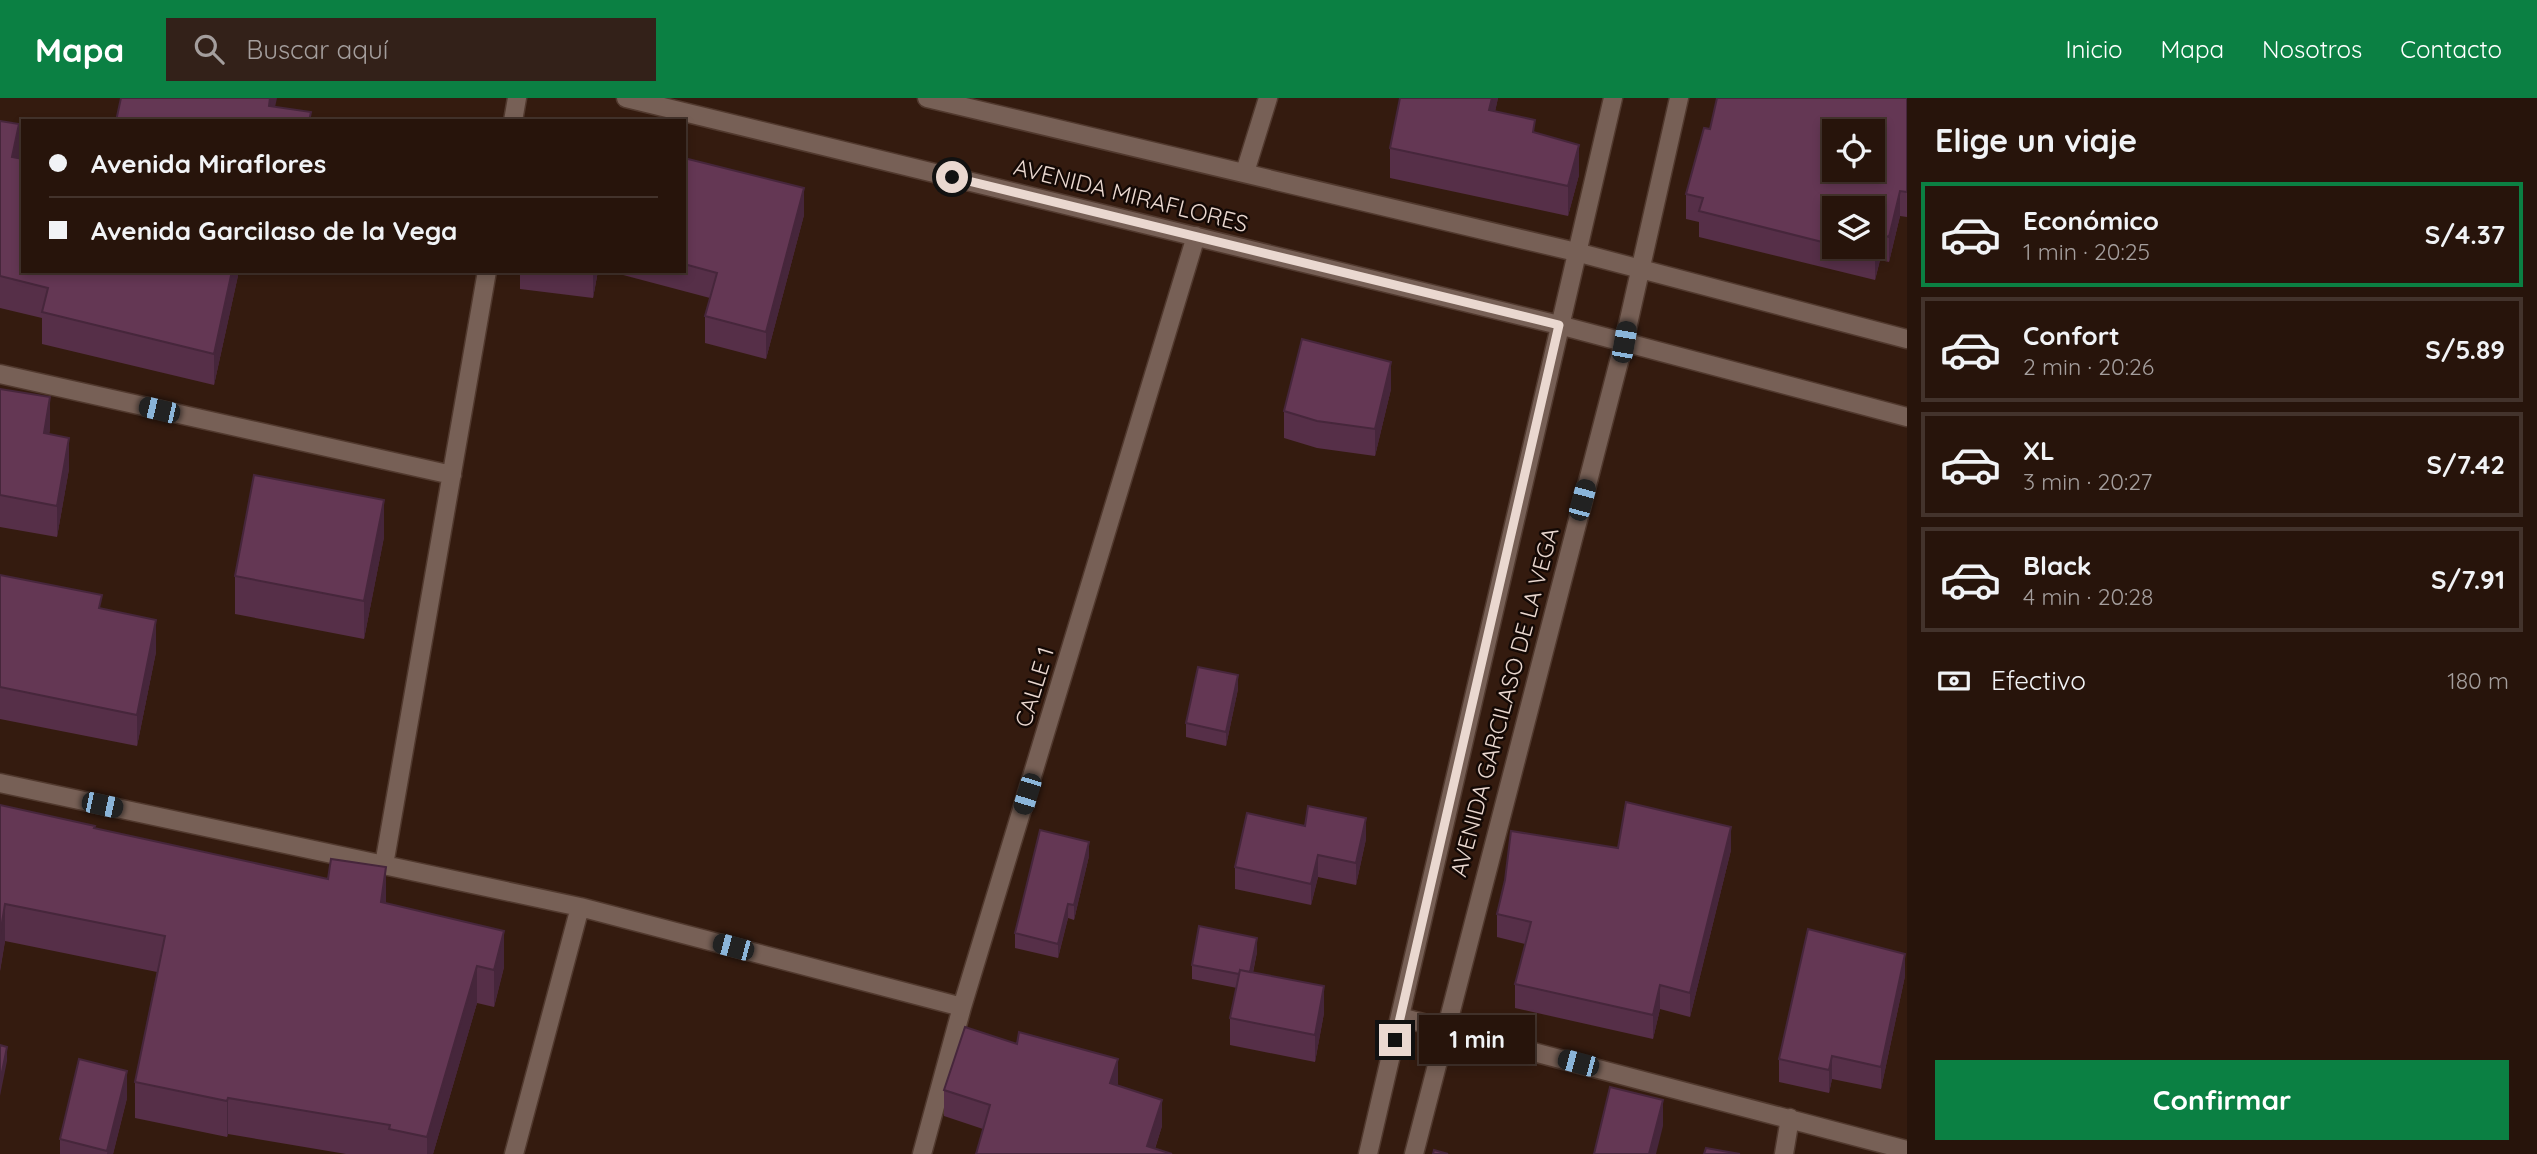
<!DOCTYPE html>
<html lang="es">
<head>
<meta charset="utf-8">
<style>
  :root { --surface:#27140b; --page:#332119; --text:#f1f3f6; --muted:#a49e9d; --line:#43332c; --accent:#0b8043 }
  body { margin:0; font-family:Quicksand,sans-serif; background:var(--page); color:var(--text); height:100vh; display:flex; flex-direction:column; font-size:26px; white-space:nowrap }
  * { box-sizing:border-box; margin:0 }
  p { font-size:23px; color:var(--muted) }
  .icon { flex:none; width:38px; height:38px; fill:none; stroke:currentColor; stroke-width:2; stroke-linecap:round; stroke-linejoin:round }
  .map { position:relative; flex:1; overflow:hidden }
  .panel { display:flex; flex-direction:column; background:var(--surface); width:630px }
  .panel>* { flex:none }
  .hud { position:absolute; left:21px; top:21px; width:665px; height:154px; border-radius:0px; box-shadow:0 4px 10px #0003,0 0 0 2px var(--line); display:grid; align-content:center; height:154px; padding:0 28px; background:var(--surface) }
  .buttons { position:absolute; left:1822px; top:21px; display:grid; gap:14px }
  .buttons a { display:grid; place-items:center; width:63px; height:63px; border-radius:0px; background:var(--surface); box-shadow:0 4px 10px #0003,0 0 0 2px var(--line); font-size:35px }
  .end { position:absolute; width:32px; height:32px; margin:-16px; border:9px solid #ead8d0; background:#111; box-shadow:0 0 0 4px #111 }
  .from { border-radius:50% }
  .bubble { position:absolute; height:49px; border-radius:0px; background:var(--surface); box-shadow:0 4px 10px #0003,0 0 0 2px var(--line); font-size:23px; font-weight:700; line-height:49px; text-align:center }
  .car { position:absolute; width:21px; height:42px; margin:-21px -10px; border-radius:9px; box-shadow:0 0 5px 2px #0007; background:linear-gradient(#222 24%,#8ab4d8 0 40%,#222 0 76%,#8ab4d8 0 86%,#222 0) }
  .hud b { display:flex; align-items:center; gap:24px; height:66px; font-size:26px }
  .hud b+b { border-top:2px solid var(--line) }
  .hud i { width:18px; height:18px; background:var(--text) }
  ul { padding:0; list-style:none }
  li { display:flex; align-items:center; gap:21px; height:105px; margin:0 14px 10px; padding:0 14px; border:4px solid var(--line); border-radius:0px }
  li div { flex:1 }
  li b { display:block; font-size:26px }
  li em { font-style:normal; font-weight:700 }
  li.active { border-color:var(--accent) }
  li>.icon { width:63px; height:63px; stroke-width:1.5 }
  h2 { padding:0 28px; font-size:32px; line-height:84px }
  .pay { display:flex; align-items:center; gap:18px; height:77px; padding:0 28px; font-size:26px }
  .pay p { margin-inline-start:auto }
  .cta { display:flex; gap:14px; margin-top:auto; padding:14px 28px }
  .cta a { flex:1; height:80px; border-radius:0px; background:var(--accent); color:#fff; font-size:28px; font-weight:700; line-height:80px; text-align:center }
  header { display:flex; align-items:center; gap:42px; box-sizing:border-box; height:98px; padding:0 35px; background:var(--accent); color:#fff }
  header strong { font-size:33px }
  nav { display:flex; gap:38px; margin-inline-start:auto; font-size:24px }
  .search { width:490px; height:63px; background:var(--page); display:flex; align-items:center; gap:18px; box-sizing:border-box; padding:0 24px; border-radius:0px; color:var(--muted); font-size:26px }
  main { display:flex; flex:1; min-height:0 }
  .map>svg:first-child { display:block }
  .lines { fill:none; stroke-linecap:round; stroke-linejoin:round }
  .minor-casing { stroke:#51392e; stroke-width:21 }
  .minor { stroke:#776056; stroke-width:18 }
  .wall { fill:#562f48; fill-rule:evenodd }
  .shaded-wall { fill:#46263b }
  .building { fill:#643754; stroke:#46263b; stroke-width:2; fill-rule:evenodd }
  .route { stroke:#ead8d0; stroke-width:9 }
  .labels { text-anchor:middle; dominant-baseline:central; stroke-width:5; stroke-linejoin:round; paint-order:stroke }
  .street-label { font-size:23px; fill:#ead8d0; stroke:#140905 }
</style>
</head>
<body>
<header>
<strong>Mapa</strong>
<div class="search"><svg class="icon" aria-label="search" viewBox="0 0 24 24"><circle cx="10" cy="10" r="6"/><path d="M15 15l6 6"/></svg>Buscar aquí</div>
<nav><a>Inicio</a><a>Mapa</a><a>Nosotros</a><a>Contacto</a></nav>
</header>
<main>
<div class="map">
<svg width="1907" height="1056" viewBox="0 0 1907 1056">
  <rect width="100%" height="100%" fill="#341b0f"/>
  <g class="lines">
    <defs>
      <path id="minor" d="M626,0l933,227 348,92
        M927,0l649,154 331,87
        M513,23l4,-23
        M1245,74l23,-74
        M0,276l452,101
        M0,685l580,124 382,100
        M384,767l103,-594
        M1400,919l507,133
        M514,1056l66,-247
        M922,1056l40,-147 234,-771
        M1368,1056l245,-1056
        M1414,1056l210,-812 55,-244
        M1784,1056l6,-36"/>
    </defs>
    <use href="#minor" class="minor-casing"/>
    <use href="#minor" class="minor"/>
  </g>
  <path class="wall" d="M1400,0h98l-3,13 40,22 44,42 -11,41 -178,-38v-30z
    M1907,0v119l-7,-1 -11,46 -9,-2 -5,20 -176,-43v-15l-13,-3v-25l24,-65zM1834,110l38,39h-38z
    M0,23l19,35 4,115h216l-25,114 -172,-41v-26l-42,-10z
    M684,60l120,57 -38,144 -61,-16v-27l5,-18 -102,-27h76z
    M520,173h78l-5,27 -73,-9z
    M0,291l50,40 -1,5 20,35 -12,68 -57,-10z
    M1391,291l-16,67 -58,-8 -33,-10v-27z
    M384,439l-20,102 -129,-25v-38z
    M0,477l102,34 54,43 -19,94 -137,-27z
    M1238,591l-12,57 -40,-9v-14z
    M0,707l95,23 291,76 118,63 -10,40 -17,-4 -44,151h-87l-118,-20 -1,3 -92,-19v-36l22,-110 -152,-31 -5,30z
    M1366,741l-10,46 -38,-8 -7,28 -76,-16v-22z
    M1618,750l113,2 -41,167 -30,-8 -7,30 -138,-31v-24l10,-40 -28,-7v-23z
    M1089,758l-15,64 -6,-2 -10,40 -43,-10v-15z
    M1257,854l-4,21 71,40 -9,49 -85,-17v-27l7,-30 -45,-9v-14z
    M1905,878l-24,113 -49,-10 -3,14 -50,-11v-23z
    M1118,988l44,40 -7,23 -172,-20 -39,-13v-26z
    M127,1000l-14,56h-53v-15z"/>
  <path class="shaded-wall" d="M270,0h7l-5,23 -3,-15z
    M1492,0h6l-9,43v-31z
    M19,26v32l-7,33v-32z
    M1579,47v30l-11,41v-30z
    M804,90v27l-38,144v-27z
    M1900,93v25l-11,46v-25z
    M1880,136v26l-5,20v-25z
    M232,173h7l-25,114v-31z
    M598,173l-5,27v-26z
    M1391,264v27l-16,67v-27z
    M50,299v32l-6,36v-32z
    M69,340v31l-12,68v-31z
    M384,402v37l-20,102v-38z
    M156,522v32l-19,94v-31z
    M1238,577v14l-12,57v-14z
    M1366,720v21l-10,46v-22z
    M1731,729v23l-41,167v-24z
    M1089,744v14l-15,64v-15z
    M1318,757v22l-7,28v-21z
    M386,769v37l-5,-2z
    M5,806v37l-5,30v-36z
    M1068,806v14l-10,40v-14z
    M504,833v36l-10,40v-37z
    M1257,840v14l-8,38v-14z
    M1905,856v22l-24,113v-22z
    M477,868v37l-44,151h-6v-17z
    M1660,887v24l-7,30v-24z
    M1324,888v27l-9,49v-27z
    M7,949v14l-7,35v-14z
    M1832,958v23l-3,14v-23z
    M1118,961v26l-8,-2z
    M127,973v27l-14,56h-6z
    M228,1000v36l-1,3v-36z
    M1162,1002v26l-9,28 -6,-8z
    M1663,1002v26l-7,28h-7z"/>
  <path class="building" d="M121,0h149l-1,8 42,6 -2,9h-193z
    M1400,0h92l-3,12 46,10 -2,12 46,13 -11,41 -178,-38z
    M1717,0h190v94l-7,-1 -11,46 -9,-3 -5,21 -33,-8h30v-39h-38v37l-135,-34 4,-13 -17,-4 18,-66 6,1zM1834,33h38v39h-38z
    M0,23l19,3 -7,33 11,2v112h209l-18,83 -172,-42 6,-24 -48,-12z
    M684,60l120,30 -38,144 -61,-16 12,-43 -33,-9z
    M1302,241l89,23 -16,67 -58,-8 -33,-10z
    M0,291l50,8 -6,36 25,5 -12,68 -57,-11z
    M254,377l130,25 -20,101 -129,-25z
    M0,477l102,20 -3,13 57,12 -19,95 -137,-28z
    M1198,569l40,8 -12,57 -40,-9z
    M1626,704l105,25 -41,166 -30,-8 -7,30 -138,-31 16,-62 -34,-8 8,-34 6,-49 107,17z
    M0,707l95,21 -1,2 234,51 3,-20 55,8 -5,35 123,29 -10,39 -17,-4 -50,171 -38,-8 1,-4 -162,-27 -1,3 -92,-19 30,-146 -160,-32 -5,31z
    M1308,708l58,12 -10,45 -38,-8 -7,29 -76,-17 12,-54 58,13z
    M1040,732l49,12 -15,63 -6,-1 -10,40 -43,-11z
    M1199,828l58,12 -7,34 -10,-2 -1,4 -47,-9z
    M1808,831l97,25 -24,113 -49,-11 -3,14 -50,-11z
    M1240,872l84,16 -9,49 -85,-17z
    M965,929l52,17 2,-12 99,27 -8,24 52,17 -15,46 25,8h-196l14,-49 -46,-15z
    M0,947l7,2 -7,35z
    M79,961l48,12 -20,80 -47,-12z
    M1610,989l53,13 -14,54h-55z
    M1706,1050l34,6h-36z
    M1434,1052l14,4h-15z"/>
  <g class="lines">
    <path class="route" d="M952,79l607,148 -164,715"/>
  </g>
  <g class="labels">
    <g class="street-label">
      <text transform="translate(1131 97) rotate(14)">AVENIDA MIRAFLORES</text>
      <text transform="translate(1034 589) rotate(-73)">CALLE 1</text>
      <text transform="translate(1504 604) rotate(-75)">AVENIDA GARCILASO DE LA VEGA</text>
    </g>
  </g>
</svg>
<div class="buttons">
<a><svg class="icon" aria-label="locate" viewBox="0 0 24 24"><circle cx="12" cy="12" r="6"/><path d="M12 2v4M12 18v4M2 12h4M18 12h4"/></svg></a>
<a><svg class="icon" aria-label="layers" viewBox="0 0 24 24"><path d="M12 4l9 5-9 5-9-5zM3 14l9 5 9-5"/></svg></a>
</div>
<i class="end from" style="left:952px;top:79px"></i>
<i class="end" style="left:1395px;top:942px"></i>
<div class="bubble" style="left:1419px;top:917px;width:116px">1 min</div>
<i class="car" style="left:1624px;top:244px;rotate:10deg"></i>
<i class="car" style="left:159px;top:312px;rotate:283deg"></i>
<i class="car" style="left:1582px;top:402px;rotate:15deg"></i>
<i class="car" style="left:1027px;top:696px;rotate:197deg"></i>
<i class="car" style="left:102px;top:707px;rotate:102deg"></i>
<i class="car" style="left:733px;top:849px;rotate:285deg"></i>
<i class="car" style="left:1578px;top:965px;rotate:285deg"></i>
<div class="hud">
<b><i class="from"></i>Avenida Miraflores</b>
<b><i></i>Avenida Garcilaso de la Vega</b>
</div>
</div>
<section class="panel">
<h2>Elige un viaje</h2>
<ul>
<li class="active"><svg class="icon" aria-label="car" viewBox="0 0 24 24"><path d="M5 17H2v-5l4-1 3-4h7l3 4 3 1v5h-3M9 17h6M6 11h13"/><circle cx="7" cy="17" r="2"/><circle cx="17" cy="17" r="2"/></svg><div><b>Económico</b><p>1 min · 20:25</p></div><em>S/4.37</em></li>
<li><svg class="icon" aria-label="car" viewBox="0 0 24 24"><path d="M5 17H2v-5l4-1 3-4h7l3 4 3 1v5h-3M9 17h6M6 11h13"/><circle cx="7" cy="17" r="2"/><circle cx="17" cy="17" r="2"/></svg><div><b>Confort</b><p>2 min · 20:26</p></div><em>S/5.89</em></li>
<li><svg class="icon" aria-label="car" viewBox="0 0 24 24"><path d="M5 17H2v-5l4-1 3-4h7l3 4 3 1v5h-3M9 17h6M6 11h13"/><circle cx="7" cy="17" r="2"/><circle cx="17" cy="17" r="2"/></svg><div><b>XL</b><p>3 min · 20:27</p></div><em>S/7.42</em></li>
<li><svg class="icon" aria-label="car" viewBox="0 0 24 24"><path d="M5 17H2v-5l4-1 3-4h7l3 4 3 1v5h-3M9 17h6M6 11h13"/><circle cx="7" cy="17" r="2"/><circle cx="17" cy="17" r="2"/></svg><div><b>Black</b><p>4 min · 20:28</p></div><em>S/7.91</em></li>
</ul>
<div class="pay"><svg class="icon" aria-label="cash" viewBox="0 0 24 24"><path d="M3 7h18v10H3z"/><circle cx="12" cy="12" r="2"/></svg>Efectivo<p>180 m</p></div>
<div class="cta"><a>Confirmar</a></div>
</section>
</main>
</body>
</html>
